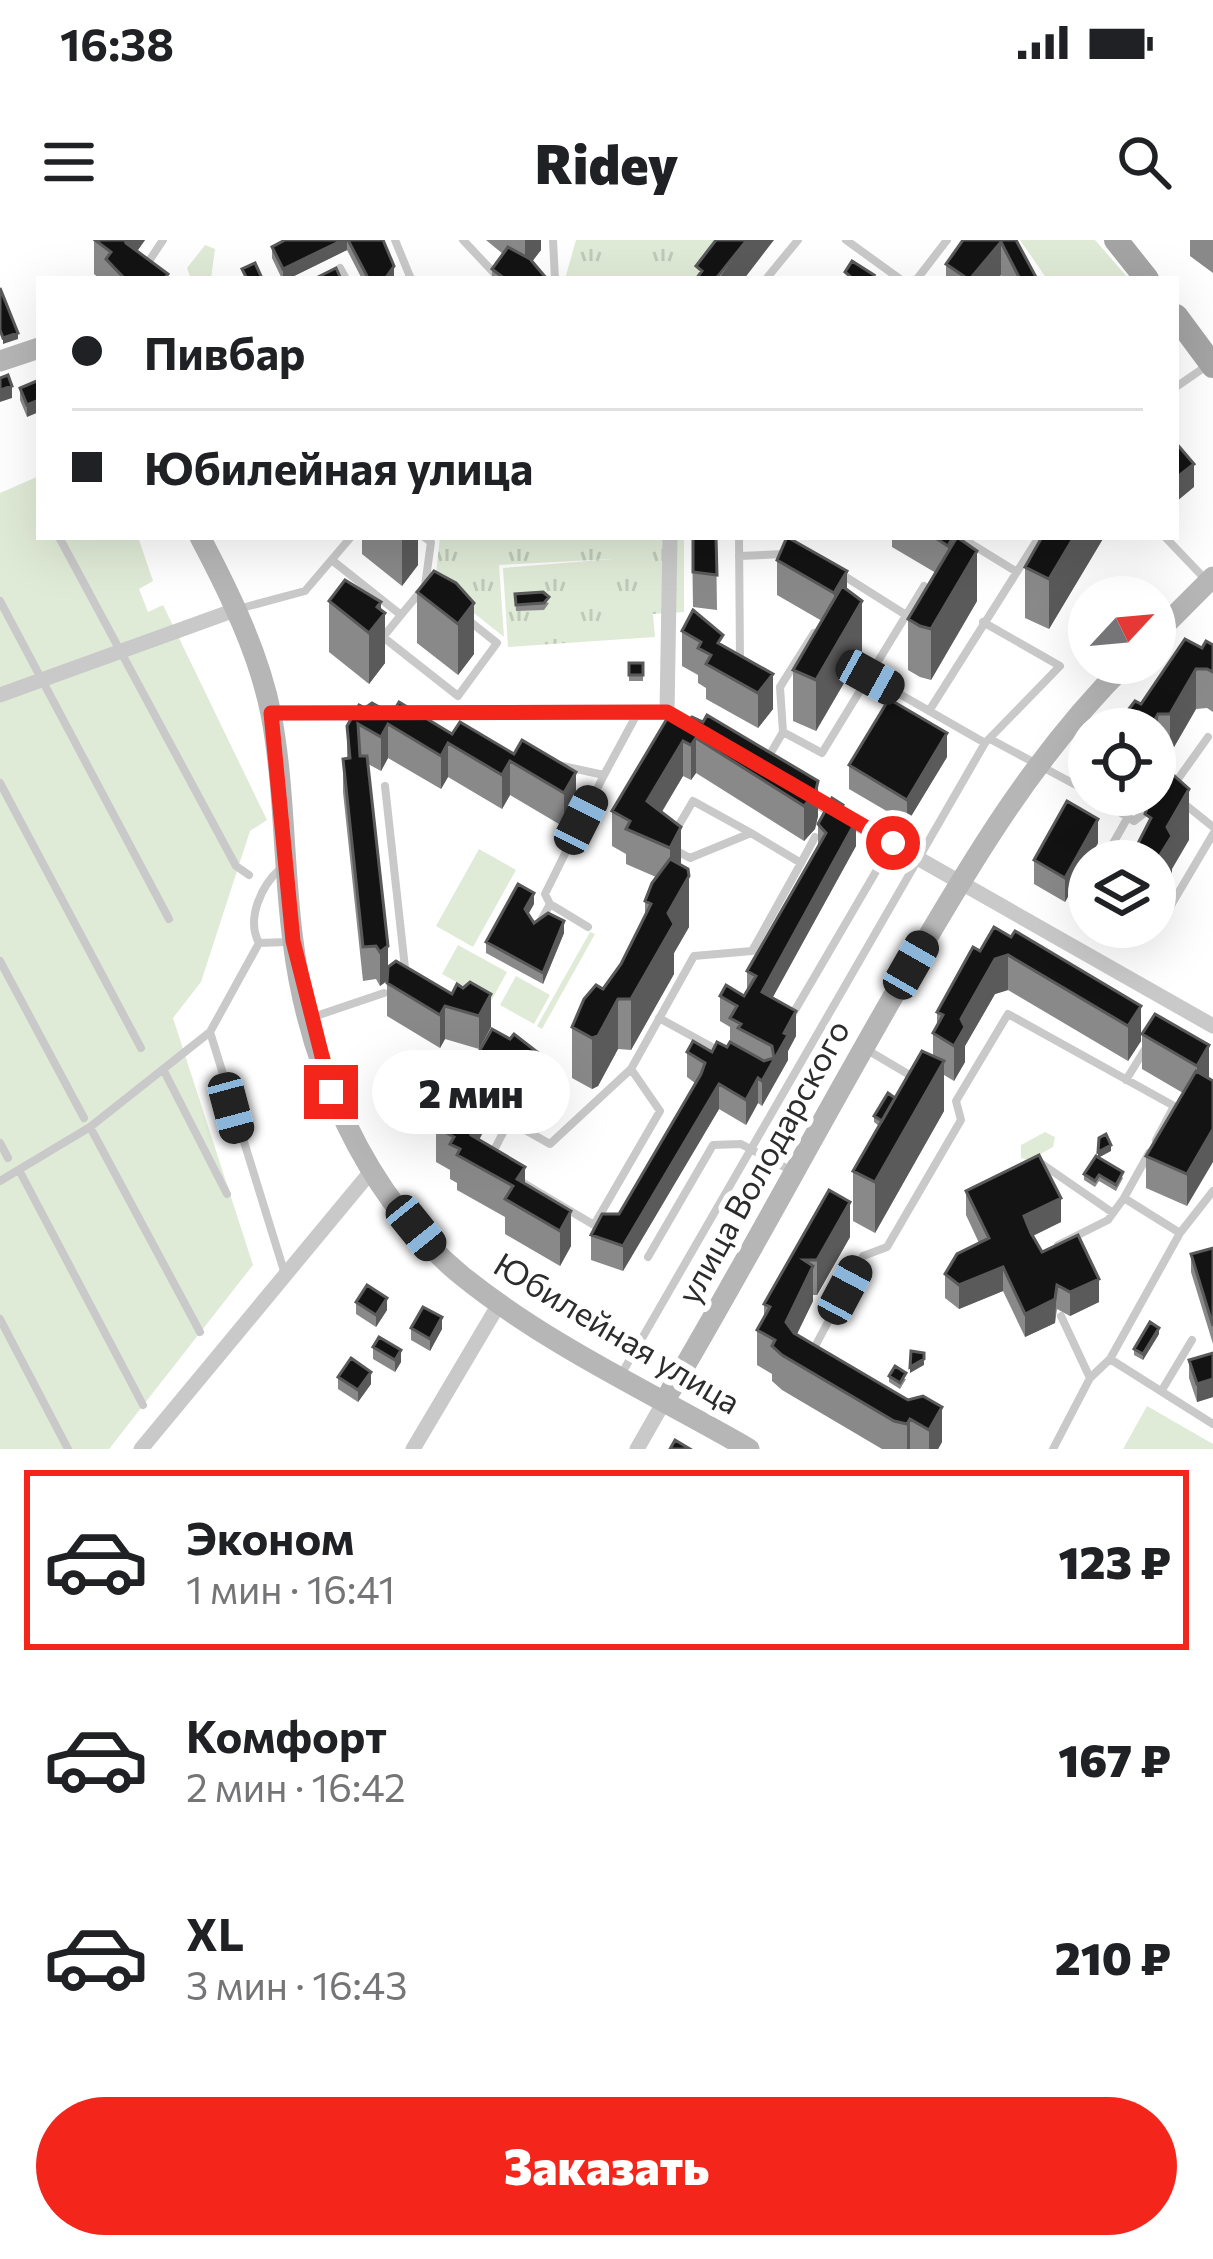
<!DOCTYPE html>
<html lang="ru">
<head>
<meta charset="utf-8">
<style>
  :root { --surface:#fff; --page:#f6f6f6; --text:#202124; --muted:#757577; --line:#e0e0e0; --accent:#f4261c }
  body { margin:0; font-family:Commissioner,sans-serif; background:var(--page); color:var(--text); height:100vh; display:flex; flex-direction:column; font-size:45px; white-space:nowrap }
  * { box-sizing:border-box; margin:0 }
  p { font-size:39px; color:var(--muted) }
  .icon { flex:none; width:66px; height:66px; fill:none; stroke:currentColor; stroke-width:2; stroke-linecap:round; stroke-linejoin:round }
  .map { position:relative; height:1209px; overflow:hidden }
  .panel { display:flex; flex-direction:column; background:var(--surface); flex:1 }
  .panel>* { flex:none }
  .hud { position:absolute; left:36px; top:36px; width:1143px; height:264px; border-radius:0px; box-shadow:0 12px 48px #0002; display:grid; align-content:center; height:264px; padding:0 36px; background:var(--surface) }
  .needle { width:78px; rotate:64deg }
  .controls { position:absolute; left:1068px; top:336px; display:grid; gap:24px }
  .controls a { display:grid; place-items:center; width:108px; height:108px; border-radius:50%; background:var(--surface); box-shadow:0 12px 48px #0002; font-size:60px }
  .end { position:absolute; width:54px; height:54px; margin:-27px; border:15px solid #f4261c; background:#fff; box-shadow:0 0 0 6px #fff }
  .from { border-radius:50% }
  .bubble { position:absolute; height:84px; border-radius:42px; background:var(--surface); box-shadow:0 12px 48px #0002; font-size:39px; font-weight:800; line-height:84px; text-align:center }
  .car { position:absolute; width:36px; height:72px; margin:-36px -18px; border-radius:15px; box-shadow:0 0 9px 3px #0007; background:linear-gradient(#222 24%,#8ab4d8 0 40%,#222 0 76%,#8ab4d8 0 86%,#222 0) }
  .hud b { display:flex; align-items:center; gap:42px; height:114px; font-size:45px }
  .hud b+b { border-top:3px solid var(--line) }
  .hud i { width:30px; height:30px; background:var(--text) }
  ul { padding:21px 0 0; list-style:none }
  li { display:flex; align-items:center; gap:36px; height:180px; margin:0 24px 18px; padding:0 12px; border:6px solid transparent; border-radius:0px }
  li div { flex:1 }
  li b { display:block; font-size:45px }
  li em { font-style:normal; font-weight:800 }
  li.on { border-color:var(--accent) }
  li>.icon { width:108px; height:108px; stroke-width:1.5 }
  .primary-button { display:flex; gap:24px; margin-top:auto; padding:24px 36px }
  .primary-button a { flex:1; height:138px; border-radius:72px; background:var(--accent); color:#fff; font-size:48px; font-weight:800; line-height:138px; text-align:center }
  .status { display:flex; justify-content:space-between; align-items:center; height:84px; padding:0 60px; background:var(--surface); direction:ltr }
  .status svg { height:33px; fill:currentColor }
  header { display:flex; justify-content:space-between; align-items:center; height:156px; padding:0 36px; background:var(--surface); font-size:54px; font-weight:800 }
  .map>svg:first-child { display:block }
  .green { fill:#e0ebd7 }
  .park { fill:url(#park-tufts) }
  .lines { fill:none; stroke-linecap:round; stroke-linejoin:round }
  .lane { stroke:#c9c9c9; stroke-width:8 }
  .street { stroke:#c9c9c9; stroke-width:15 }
  .secondary { stroke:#b6b6b6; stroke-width:21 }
  .primary { stroke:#a4a4a4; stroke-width:24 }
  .wall { fill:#898989 }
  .shaded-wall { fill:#5a5a5a }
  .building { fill:#131313; stroke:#5a5a5a; stroke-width:3 }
  .route { stroke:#f4261c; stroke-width:15 }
  .labels { text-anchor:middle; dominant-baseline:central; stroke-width:12; stroke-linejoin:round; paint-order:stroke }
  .street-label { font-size:33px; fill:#2c2c2c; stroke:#fff }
</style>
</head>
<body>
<div class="status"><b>16:38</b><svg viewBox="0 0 49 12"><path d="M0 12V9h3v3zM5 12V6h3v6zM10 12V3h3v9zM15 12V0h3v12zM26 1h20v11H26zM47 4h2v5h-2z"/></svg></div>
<header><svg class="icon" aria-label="menu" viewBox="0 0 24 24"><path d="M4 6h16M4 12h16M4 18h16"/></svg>Ridey<svg class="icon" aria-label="search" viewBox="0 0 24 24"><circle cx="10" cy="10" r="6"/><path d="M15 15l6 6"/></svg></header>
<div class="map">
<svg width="1213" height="1209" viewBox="0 0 1213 1209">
  <defs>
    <pattern id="park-tufts" width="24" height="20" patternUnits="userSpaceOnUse" patternTransform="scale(3)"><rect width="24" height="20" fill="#e0ebd7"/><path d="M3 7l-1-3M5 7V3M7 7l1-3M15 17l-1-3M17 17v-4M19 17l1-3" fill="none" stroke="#c0cab9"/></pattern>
  </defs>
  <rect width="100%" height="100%" fill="#fff"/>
  <path class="green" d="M1020,0h75l34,39h-82z
    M205,5l10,4 -4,30h-20l-4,-11z
    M39,236v61h99l15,44 -14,8 9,23 15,-7 104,215 -17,11 -49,151 -28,36 80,247 -144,184h-109v-956z
    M479,609l37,21 -43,77 -37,-21z
    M590,692l5,2 -53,95 -5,-3z
    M458,705l49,27 -16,29 -49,-27z
    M516,736l34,19 -16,29 -34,-19z
    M1045,892l10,5 -2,10 -23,13 -9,-2v-13z
    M1147,1166l66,38v5h-90z"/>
  <path class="park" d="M576,0h156l-28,39h-139z
    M440,297h244v75l-31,2 2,23 -147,10 -5,-79 110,-9 -114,6 5,72 -69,-55z"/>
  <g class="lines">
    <path class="lane" d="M395,0l16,39
      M463,0l32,34
      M553,0l2,39
      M846,0l54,39
      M340,28l6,11
      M160,39l-15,-12 18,-27
      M766,39l32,-39
      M917,39l30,-39
      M1176,147l29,-20
      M59,297l177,329 13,9
      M739,297l1,124
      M960,297l57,35
      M1165,297l42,44
      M739,316l45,-2
      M333,321l68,54 24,-29 6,-44 -7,-5
      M841,334l65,41
      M0,361l169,318
      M242,368l63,-17 46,-54
      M401,375l-18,22 75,59 39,-53 -29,-23
      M870,437l115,66
      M929,471l110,-174
      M783,492l-3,-45 34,-54
      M992,500l97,52
      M766,521l17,-29 39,21 102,-167
      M558,525l46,10 33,-61
      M0,543l141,265
      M385,546l21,191
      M1173,546l35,-49
      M1093,555l41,26 18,-14
      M1182,562l31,25
      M676,590l17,-29 58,32
      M1103,621l25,-44
      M801,623l14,-26
      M1088,646l1,-1
      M550,664l38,23
      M1170,667l43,-73
      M538,686l12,-22 -5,-10 59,-119
      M259,703l28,-1
      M0,721l84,157
      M791,777l101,-173
      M310,778l74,-25
      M659,778l60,33
      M210,792l74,239
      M864,808l49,29
      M631,829l63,-113 58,-5 49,-88 -50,-30 -61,25 -15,-8
      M631,829l29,42 -66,114 -106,-63 21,-41 41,23z
      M164,831l63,123
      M1126,840l21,-34
      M90,887l110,205
      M0,903l8,15
      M1036,927l6,-3 71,49
      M19,930l124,235
      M0,941l90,-54 120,-95 49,-89c-13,-24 2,-57 21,-74
      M1180,993l33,-42
      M1058,1005l50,-25 16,-22
      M648,1017l65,-112 28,-1 49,26
      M1061,1076l29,62
      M0,1079l68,130
      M811,1114l52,-98 24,-9 74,-127 -5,-19 52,-87 166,92 -18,34
      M1110,1119l103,65
      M622,1133l363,-630 75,-77 -77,-44
      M1162,1150l30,-50
      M1053,1209l37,-71 20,-19 70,-126 -56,-35 25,-45"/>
    <path class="street" d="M0,455l235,-85
      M667,472l3,-175
      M271,473l396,-1 18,10
      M803,553l410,233
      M141,1209l232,-280
      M413,1209l86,-145
      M637,1209l28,-49"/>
    <path class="secondary" d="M0,121l39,-13
      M200,297c29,55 59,116 71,177 14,74 12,152 22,227 15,122 71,254 168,334 86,70 193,119 288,174
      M1155,395l58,-58
      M665,1160c84,-142 161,-289 244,-431 64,-110 127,-216 218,-306"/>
    <path class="primary" d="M1116,0l31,39
      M1176,76l37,50"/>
  </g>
  <path class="wall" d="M94,0h51l-8,11 31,28h-68l-6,-5z
    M285,0h98l11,38 -32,1 -15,-29 -59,29h-6l-10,-21v-11z
    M486,0h55v10l-9,11 15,18h-55v-10l11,-15z
    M963,0h53l21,39h-34l-2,-4 -4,4h-51v-15z
    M1190,0h23v33l-23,-17z
    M39,140l-12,37 -7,-17v-12z
    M362,297h56v28l-16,21 -40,-32z
    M692,297h24l1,73 -24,-3z
    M892,297h69l16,64 -46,79 -11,-3 -12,-7v-51l28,-46 -44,-26z
    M1104,297l-55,92 -24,-11v-51z
    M777,320l70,30 15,62 -46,79 -23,-10v-51l29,-49 -45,-26z
    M417,352l57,11v51l-16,21 -41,-32z
    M515,354l34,9 -5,7 -28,1z
    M329,361l52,8 4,54 -16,21 -40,-32z
    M682,391l41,15 50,63 -15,19 -52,-29v-11l-8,-5v-8l-16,-9z
    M1213,405v67l-6,-4 -11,1 -26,45h-12l-3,6v-31l-14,-25 61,-56z
    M629,423h14v18h-14z
    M365,468l27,6 122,40 8,-14 54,66 -12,21 -54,-32 -8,14 -54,-32 -7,12 -53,-31 -7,13 -13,-7 20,203 64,27 39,33 -12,22 -34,-10 -5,9 -53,-32v-35l-7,5 -4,-7 -13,2 -20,-189v-33l4,-1v-32z
    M687,481l131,95 -3,13 -11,12 -108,-68 -5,7 -8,-4 -21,36 19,50 8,65 -15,26v21l-43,76 -13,-1 -20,37 -6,3 -20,-11v-51l49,-63 24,-48v-15l11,-24 -30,-13v-10l-14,-8v-35z
    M947,517l-40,66 -58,-34v-24z
    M843,573l13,33 -84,152 24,38 -8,15v9l-26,46 -4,-3 -12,22 -27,-16 -96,162 -32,-11v-25l28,-21 76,-131 -8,-6v-25h25l15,-5 3,-5v-15l-10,-6v-25h24l3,-4v-21l71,-124v-23z
    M1098,603l-33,59 -31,-18v-24z
    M534,664l-6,10 6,9 30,10 -21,51 -57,-31v-11z
    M994,687l147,79v35l-13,20 -120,-71 -13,4 -30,52v16l-11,19 -10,-6v36l-69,122 -22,-12v-50l26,-45 -5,-4v-6l21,-18 38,-42v-23l4,-6v-15l43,-61z
    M1155,774l54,65 -22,127 -41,-18v-32l37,-63 -41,-24v-35z
    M492,789l58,68 -13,23 -35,-26 -23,46 46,44 46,62 -11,20 -55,-32v-17l-48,-27v-7l-7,-4v-9l-14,-8v-35z
    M1111,911l-12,6 24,21 -7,13 -17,-10 -4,6 -11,-7v-6l14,-17z
    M829,950l21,47 -33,58h-4v6l-17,34 112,65 34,42 -4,7h-56l-100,-59 -10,-9v-7l-15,-9v-35l7,-13v-13z
    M966,951l95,31 -28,14 9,16 57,50 -29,14 -13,-7 -2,14 -30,14 -22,-46 -44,18 -14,-11v-24l34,-31 -13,-28z
    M1213,1008v96l-22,-72v-18z
    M356,1062l31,8 -11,17 -20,-13z
    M411,1088l31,1 -12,22 -19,-11z
    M1159,1094l-16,26 -9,-5v-6z
    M373,1107l28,15 -6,10 -22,-13z
    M1213,1113v44l-16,5 -8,-24v-18z
    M889,1136l17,3 -6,10 -11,-7z
    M338,1137l33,7 -13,18 -20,-13z"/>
  <path class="shaded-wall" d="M124,0h21l-21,30z
    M343,0h4v10l-59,29h-5v-10z
    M525,0h16v10l-16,21z
    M747,0h27l-30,39h-26z
    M1001,2v33l-4,4h-27z
    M394,26v12l-9,1z
    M18,93v6l-15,5v-6z
    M12,146v12l-12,4v-12z
    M39,160v12l-12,5v-12z
    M1194,224v23l-18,15v-24z
    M402,297h16v28l-16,21z
    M1074,297h30l-55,92v-50z
    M977,311v50l-46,79v-51z
    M847,331v35l-13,22v-35z
    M862,361v51l-46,79v-51z
    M381,362v16l4,-5v50l-16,21v-51l8,-26z
    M474,363v51l-16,21v-51z
    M1196,429v40l-26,45v-40z
    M773,434v35l-15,19v-35z
    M1158,474v40l-3,6v-31h-5z
    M388,484v34l-7,13v-34z
    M947,493v24l-40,66v-23z
    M696,498v35l-5,7v-35z
    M683,501v35l-36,60v-35z
    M448,503v34l-7,12v-33z
    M510,521v34l-8,14v-34z
    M576,532v34l-12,21v-34z
    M818,541v35l-3,13 -11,12v-35z
    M1189,549v51l-17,29v18l-17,26v-50l12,-36z
    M1098,579v24l-33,59v-24z
    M856,581v25l-94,171v-25z
    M681,587v35l-11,21v-35z
    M689,636v51l-15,26v21l-43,76v-51l37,-86z
    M534,653v11l-9,16v-11z
    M564,681v12l-21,51v-11z
    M388,706v34l-8,6v-34z
    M1008,715v35l-13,4 -30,52v16l-11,19v-35l7,-27 34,-60z
    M491,754v33l-12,22v-33z
    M618,759v50l-20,37 -6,3v-51z
    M445,766v33l-5,9v-33z
    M1141,766v35l-13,20v-35z
    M796,771v25l-8,15v9l-26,46v-25l22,-48z
    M1209,805v35l-12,21v-35z
    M502,819v35l-34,68v-35z
    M944,821v50l-69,122v-51z
    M550,822v35l-13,23v-35z
    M758,838v25l-12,22v-25z
    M719,844v25l-96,162v-25z
    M1213,889v33l-26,44v-32z
    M1111,905v6l-13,7v-6z
    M525,927v35l-8,-23z
    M1061,958v24l-37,18v-24z
    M850,962v35l-33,58v-35z
    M571,971v35l-11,20v-35z
    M813,1026v35l-27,56v-35z
    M1003,1027v24l-44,18v-24z
    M1099,1039v23l-29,14v-24z
    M1057,1045l-2,38 -30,14v-23z
    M387,1058v12l-11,17v-12z
    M442,1077v12l-12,22v-12z
    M1159,1088v6l-16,26v-6z
    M401,1110v12l-6,10v-12z
    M924,1119v6l-14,8v-6z
    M371,1132v12l-13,18v-12z
    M1213,1139v18l-16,5v-18z
    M942,1167v35l-4,7h-9v-19z
    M910,1179v30h-3v-25z"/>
  <path class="building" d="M95,0h30l1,3 42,31 -4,5h-39l-19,-20 5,-7z
    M285,0h58l-60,29 -11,-22z
    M348,0h35l11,26 -9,13 -17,-1z
    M716,0h31l-29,36 2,3h-24l6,-8 -6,-5z
    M963,0h53l21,39h-17l-19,-37 -31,37h-2l-22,-15z
    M508,7l22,12 17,20h-42l-13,-10z
    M852,21l22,14 -4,4h-17l-8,-7z
    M255,23l6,13 -6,3h-8l-5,-10z
    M336,28l5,11h-27z
    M0,48l18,45 -15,5 -3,-8z
    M8,135l4,11 -12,4v-12z
    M39,140v20l-12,5 -7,-17z
    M1176,203l18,21 -18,14z
    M693,297h23l1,38 -24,-3z
    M787,297l60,34 -13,22 -57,-33z
    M934,297h19l-5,9z
    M957,297l20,14 -46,78 -11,-3 -12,-7z
    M1042,297h32l-25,42 -24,-12z
    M434,331l22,12 18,20 -16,21 -41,-32z
    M345,340l36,22 -4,5 8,6 -16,20 -40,-32z
    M842,346l20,15 -46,79 -23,-10z
    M543,352l6,5 -5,6 -28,2 -1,-11z
    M693,370l30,25 -5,8 55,31 -15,19 -52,-29 5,-9 -13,-7 3,-6 -19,-11z
    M1185,399l17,9 4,-7 7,4v27l-6,-3h-11l-26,45h-12l-8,15h-32l7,-15 10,-13 6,3z
    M629,423h14v12h-14z
    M889,459l58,34 -40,67 -58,-35z
    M399,462l53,32 8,-12 54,32 8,-14 54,32 -12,21 -54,-32 -8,14 -54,-32 -7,13 -53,-32 -7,13 -23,-13 2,32h7l21,190 -8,6 -4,-6 -13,1 -20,-188 7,-1 -3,-32 12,-21 6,3 7,-5 20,11z
    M671,472l16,9 5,-4 11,5 4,-7 111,66 -3,13 -11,12 -108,-68 -5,7 -8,-4 -36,60 34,26 -11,21 -44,-19 4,-8 -18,-10z
    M1169,531l20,18 -22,38 5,9 -17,27v-2h-26l22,-43 -6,-4 6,-17 4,-2v-4z
    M832,558l11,7 -4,6 17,10 -94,171 34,19 -12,22 4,2 -26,46 -4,-3 -12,22 -27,-16 -96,162 -32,-11 11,-21h17l82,-140 4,-11 -18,-11 6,-11 19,11 5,-10 10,5 3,-5 34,19 10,-3 -2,-12 -34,-18 3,-4 -11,-6 7,-12 -17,-10 6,-11 18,11 12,-20 -9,-5 79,-138 -8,-9z
    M1067,561l31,18 -33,59 -31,-18z
    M670,619l18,10 1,7 -21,37 6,11 -43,75h-13l-20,37 -6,2 -20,-11 12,-28 12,-14 7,4 18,-25 30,-60 -6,-3 7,-18z
    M518,644l16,9 -9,16 9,14 14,-10 16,8 -21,52 -57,-31z
    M994,687l17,10 4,-6 126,75 -13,20 -120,-71 -13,4 -34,60 4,8 -11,19 -21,-13 10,-18 -6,-3 36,-65 7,4z
    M396,721l56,33 5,-10 6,4 7,-6 21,12 -12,22 -34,-10 -5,9 -53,-32 1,-16z
    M1155,774l54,31 -12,21 -55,-32z
    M492,789l18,10 4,-5 36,28 -13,23 -35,-26 -34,68 3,8 54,32 -8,12 54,32 -11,20 -55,-32 8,-13 -56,-31 3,-6 -10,-5 4,-7 -18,-10z
    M922,811l22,10 -69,121 -22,-11z
    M1196,831l17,10v48l-26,45 -41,-18z
    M888,853l7,5 -13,23 -8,-5z
    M1106,894l5,11 -13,7 1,-14z
    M1039,915l22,43 -37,18 7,17 11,19 36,-17 21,44 -29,13 -13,-7 -2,14 -30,15 -22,-47 -44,18 -14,-11 12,-20 32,-16 -23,-47z
    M1096,916l27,16 -7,13 -17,-10 -4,6 -11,-7z
    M829,950l21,12 -33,58h-13l9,6 -27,56 8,11 114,67 15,-4 19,11 -13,23 -19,-11 -3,5 -13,-3 -112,-66 -10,-9 3,-6 -18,-10 13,-23 -6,-3z
    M1213,1008v78l-22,-72z
    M367,1045l20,13 -11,17 -20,-13z
    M423,1067l19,10 -12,22 -19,-11z
    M1150,1082l9,6 -16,26 -9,-5z
    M379,1097l22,13 -6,10 -22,-13z
    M911,1111l13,2v6l-14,8z
    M1213,1113v26l-16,5 -8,-24z
    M351,1118l20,14 -13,18 -20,-13z
    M895,1126l11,7 -6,10 -11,-7z
    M675,1200l15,9h-20z"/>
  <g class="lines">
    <path class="route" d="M331,852l-38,-151 -22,-228 396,-1 226,131"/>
  </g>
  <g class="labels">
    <g class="street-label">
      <text transform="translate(762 921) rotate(-61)">улица Володарского</text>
      <text transform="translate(618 1092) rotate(31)">Юбилейная улица</text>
    </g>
  </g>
</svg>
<div class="controls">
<a><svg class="needle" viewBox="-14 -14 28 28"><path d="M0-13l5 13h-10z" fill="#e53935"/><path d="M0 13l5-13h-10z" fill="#757577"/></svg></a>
<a><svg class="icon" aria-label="locate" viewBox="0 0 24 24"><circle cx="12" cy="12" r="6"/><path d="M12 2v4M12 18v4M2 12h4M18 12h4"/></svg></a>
<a><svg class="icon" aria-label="layers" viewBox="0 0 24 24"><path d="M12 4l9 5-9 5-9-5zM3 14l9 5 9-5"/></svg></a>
</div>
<i class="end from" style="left:893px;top:603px"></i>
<i class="end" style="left:331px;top:852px"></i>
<div class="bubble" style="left:372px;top:810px;width:198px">2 мин</div>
<i class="car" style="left:870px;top:437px;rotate:119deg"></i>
<i class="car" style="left:581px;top:580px;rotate:27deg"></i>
<i class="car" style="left:911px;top:725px;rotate:30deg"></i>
<i class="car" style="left:231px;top:868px;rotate:165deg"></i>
<i class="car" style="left:416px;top:988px;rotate:141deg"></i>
<i class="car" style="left:845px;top:1050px;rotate:28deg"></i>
<div class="hud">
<b><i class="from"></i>Пивбар</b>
<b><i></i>Юбилейная улица</b>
</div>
</div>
<section class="panel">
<ul>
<li class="on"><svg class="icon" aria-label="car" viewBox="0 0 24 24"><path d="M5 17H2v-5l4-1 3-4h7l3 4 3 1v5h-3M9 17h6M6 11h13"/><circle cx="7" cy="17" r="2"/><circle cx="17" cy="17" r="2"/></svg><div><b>Эконом</b><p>1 мин · 16:41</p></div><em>123 ₽</em></li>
<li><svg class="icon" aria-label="car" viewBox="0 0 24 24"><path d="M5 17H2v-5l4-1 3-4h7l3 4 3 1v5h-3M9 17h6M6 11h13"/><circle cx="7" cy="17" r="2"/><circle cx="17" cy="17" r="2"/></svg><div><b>Комфорт</b><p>2 мин · 16:42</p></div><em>167 ₽</em></li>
<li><svg class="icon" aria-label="car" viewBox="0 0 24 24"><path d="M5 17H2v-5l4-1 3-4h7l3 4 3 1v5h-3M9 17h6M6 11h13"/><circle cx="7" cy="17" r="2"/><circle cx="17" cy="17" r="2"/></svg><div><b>XL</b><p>3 мин · 16:43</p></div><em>210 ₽</em></li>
</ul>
<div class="primary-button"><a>Заказать</a></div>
</section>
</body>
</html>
